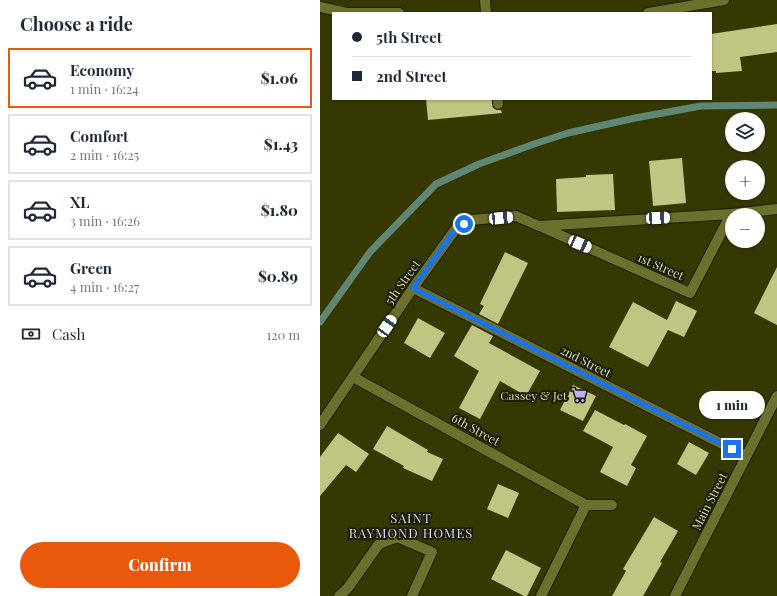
<!DOCTYPE html>
<html lang="en">
<head>
<meta charset="utf-8">
<style>
  :root { --surface:#fff; --page:#f6f6f7; --text:#1f2937; --muted:#747a83; --line:#e0e1e3; --accent:#ea580c }
  body { margin:0; font-family:"Playfair Display",serif; background:var(--page); color:var(--text); height:100vh; display:flex; flex-direction:column; font-size:15px; white-space:nowrap }
  * { box-sizing:border-box; margin:0 }
  p { font-size:13px; color:var(--muted) }
  .icon { flex:none; width:22px; height:22px; fill:none; stroke:currentColor; stroke-width:2; stroke-linecap:round; stroke-linejoin:round }
  .map { position:relative; flex:1; overflow:hidden }
  .side { display:flex; flex-direction:column; background:var(--surface); width:320px }
  .side>* { flex:none }
  .hud { position:absolute; left:12px; top:12px; width:380px; height:88px; border-radius:0px; box-shadow:0 1px 3px #0004; display:grid; align-content:center; height:88px; padding:0 20px; background:var(--surface) }
  .controls { position:absolute; left:405px; top:112px; display:grid; gap:8px }
  .controls a { display:grid; place-items:center; width:40px; height:40px; border-radius:50%; background:var(--surface); box-shadow:0 1px 3px #0004; font-size:20px }
  .end { position:absolute; width:18px; height:18px; margin:-9px; border:5px solid #1a73e8; background:#fff; box-shadow:0 0 0 2px #fff }
  .from { border-radius:50% }
  .bubble { position:absolute; height:28px; border-radius:14px; background:var(--surface); box-shadow:0 1px 3px #0004; font-size:13px; font-weight:800; line-height:28px; text-align:center }
  .car { position:absolute; width:12px; height:24px; margin:-12px -6px; border-radius:5px; box-shadow:0 0 3px 1px #0007; background:linear-gradient(#fff 24%,#345 0 40%,#fff 0 76%,#345 0 86%,#fff 0) }
  .hud b { display:flex; align-items:center; gap:14px; height:38px; font-size:15px }
  .hud b+b { border-top:1px solid var(--line) }
  .hud i { width:10px; height:10px; background:var(--text) }
  ul { padding:0; list-style:none }
  li { display:flex; align-items:center; gap:12px; height:60px; margin:0 8px 6px; padding:0 12px; border:2px solid var(--line); border-radius:0px }
  li div { flex:1 }
  li b { display:block; font-size:15px }
  li em { font-style:normal; font-weight:800 }
  li.active { border-color:var(--accent) }
  li>.icon { width:36px; height:36px; stroke-width:1.5 }
  h2 { padding:0 20px; font-size:18px; line-height:48px }
  .pay { display:flex; align-items:center; gap:10px; height:44px; padding:0 20px; font-size:15px }
  .pay p { margin-inline-start:auto }
  .button { display:flex; gap:8px; margin-top:auto; padding:8px 20px }
  .button a { flex:1; height:46px; border-radius:24px; background:var(--accent); color:#fff; font-size:16px; font-weight:800; line-height:46px; text-align:center }
  main { display:flex; flex:1; min-height:0 }
  .map>svg:first-child { display:block }
  .lines { fill:none; stroke-linecap:round; stroke-linejoin:round }
  .stream { stroke:#608773; stroke-width:7 }
  .building { fill:#c0c681 }
  .street-casing { stroke:#1d1e00; stroke-width:12 }
  .street { stroke:#6b702c; stroke-width:10 }
  .route { stroke:#1a73e8; stroke-width:5 }
  .labels { text-anchor:middle; dominant-baseline:central; stroke-width:4; stroke-linejoin:round; paint-order:stroke }
  .street-label { font-size:12px; fill:#d6dab8; stroke:#1c1e03 }
  .poi-label { font-size:12px; fill:#d6dab8; stroke:#1c1e03; text-anchor:end }
  .neighbourhood-label { font-size:13px; letter-spacing:1px; fill:#d8d0fc; stroke:#1c1e03 }
</style>
</head>
<body>
<main>
<section class="side">
<h2>Choose a ride</h2>
<ul>
<li class="active"><svg class="icon" aria-label="car" viewBox="0 0 24 24"><path d="M5 17H2v-5l4-1 3-4h7l3 4 3 1v5h-3M9 17h6M6 11h13"/><circle cx="7" cy="17" r="2"/><circle cx="17" cy="17" r="2"/></svg><div><b>Economy</b><p>1 min · 16:24</p></div><em>$1.06</em></li>
<li><svg class="icon" aria-label="car" viewBox="0 0 24 24"><path d="M5 17H2v-5l4-1 3-4h7l3 4 3 1v5h-3M9 17h6M6 11h13"/><circle cx="7" cy="17" r="2"/><circle cx="17" cy="17" r="2"/></svg><div><b>Comfort</b><p>2 min · 16:25</p></div><em>$1.43</em></li>
<li><svg class="icon" aria-label="car" viewBox="0 0 24 24"><path d="M5 17H2v-5l4-1 3-4h7l3 4 3 1v5h-3M9 17h6M6 11h13"/><circle cx="7" cy="17" r="2"/><circle cx="17" cy="17" r="2"/></svg><div><b>XL</b><p>3 min · 16:26</p></div><em>$1.80</em></li>
<li><svg class="icon" aria-label="car" viewBox="0 0 24 24"><path d="M5 17H2v-5l4-1 3-4h7l3 4 3 1v5h-3M9 17h6M6 11h13"/><circle cx="7" cy="17" r="2"/><circle cx="17" cy="17" r="2"/></svg><div><b>Green</b><p>4 min · 16:27</p></div><em>$0.89</em></li>
</ul>
<div class="pay"><svg class="icon" aria-label="cash" viewBox="0 0 24 24"><path d="M3 7h18v10H3z"/><circle cx="12" cy="12" r="2"/></svg>Cash<p>120 m</p></div>
<div class="button"><a>Confirm</a></div>
</section>
<div class="map">
<svg width="457" height="596" viewBox="0 0 457 596">
  <rect width="100%" height="100%" fill="#353800"/>
  <g class="lines">
    <path class="stream" d="M0,322l50,-70 66,-68 43,-20 58,-21 31,-10 67,-15 66,-12 76,-1"/>
  </g>
  <path class="building" d="M457,24v28l-37,5 2,14 -26,2v-2h-5v-37z
    M106,99h66l1,9 5,2h3l1,3 -74,7z
    M362,158l4,45 -33,3 -4,-45z
    M293,174l2,36 -58,2 -1,-33 30,-2v-2z
    M185,252l23,11 -30,61 -19,-10 5,-8 -4,-2z
    M457,267v58l-23,-12z
    M356,301l21,10 -13,26 -16,-7 -20,37 -39,-20 24,-45 34,18z
    M98,318l27,15 -15,25 -26,-15z
    M152,325l21,11 -4,7 51,28 -14,25 -26,-15 -20,38 -21,-11 20,-37 -25,-15z
    M253,385l23,11 -13,25 -23,-11z
    M275,410l29,15 1,-1 22,12 -16,29 5,3 -9,18 -27,-14 13,-25 -30,-16z
    M67,426l41,24 -1,2 16,7 -11,22 -29,-13 1,-2 -31,-17z
    M18,433l31,21 -13,18 -10,-7 -26,31v-39z
    M369,442l20,11 -13,22 -19,-11z
    M178,484l21,9 -11,25 -21,-9z
    M334,517l24,14 -18,31 2,1 -19,33h-31l14,-25 -3,-2z
    M186,550l35,18 -14,28h-3l-33,-17z"/>
  <g class="lines">
    <defs>
      <path id="street" d="M165,0l1,13
        M0,7l27,6h52
        M328,13l76,-13
        M178,99v5
        M222,227l148,66 41,-79
        M93,288l333,168
        M33,377l233,128h26
        M0,425l93,-137 44,-61 14,-7 45,-4 23,10 192,-12 46,-5
        M19,596l8,-7 32,-45 18,-7 35,15 -20,44
        M221,596l45,-91
        M355,596l102,-200"/>
    </defs>
    <use href="#street" class="street-casing"/>
    <use href="#street" class="street"/>
  </g>
  <g class="lines">
    <path class="route" d="M144,224l-7,3 -44,61 319,161"/>
  </g>
  <defs>
    <symbol id="supermarket-bare" viewBox="-9 -9 18 18"><path d="M-6-5.5h2.5l.6 2H6L4.5 2H-2.5L-4.4-4H-6ZM-1.5 3.2a1.3 1.3 0 1 0 .1 0ZM3 3.2a1.3 1.3 0 1 0 .1 0Z" fill="#baaaf7" stroke="#1c1e03" stroke-width="2.5" paint-order="stroke"/></symbol>
  </defs>
  <g fill-rule="evenodd">
    <use href="#supermarket-bare" x="248" y="384" width="22" height="22"/>
  </g>
  <g class="labels">
    <g class="street-label">
      <text transform="translate(341 266) rotate(24)">1st Street</text>
      <text transform="translate(82 282) rotate(-55)">5th Street</text>
      <text transform="translate(266 361) rotate(27)">2nd Street</text>
      <text transform="translate(156 429) rotate(29)">6th Street</text>
      <text transform="translate(389 501) rotate(-63)">Main Street</text>
    </g>
    <g class="poi-label">
      <text x="247" y="395">Cassey &amp; Jet</text>
    </g>
    <g class="neighbourhood-label">
      <text x="91" y="517">SAINT<tspan x="91" dy="15">RAYMOND HOMES</tspan></text>
    </g>
  </g>
</svg>
<div class="controls">
<a><svg class="icon" aria-label="layers" viewBox="0 0 24 24"><path d="M12 4l9 5-9 5-9-5zM3 14l9 5 9-5"/></svg></a>
<a>+</a>
<a>−</a>
</div>
<i class="end from" style="left:144px;top:224px"></i>
<i class="end" style="left:412px;top:449px"></i>
<div class="bubble" style="left:379px;top:391px;width:66px">1 min</div>
<i class="car" style="left:181px;top:218px;rotate:85deg"></i>
<i class="car" style="left:338px;top:218px;rotate:87deg"></i>
<i class="car" style="left:260px;top:244px;rotate:114deg"></i>
<i class="car" style="left:67px;top:326px;rotate:34deg"></i>
<div class="hud">
<b><i class="from"></i>5th Street</b>
<b><i></i>2nd Street</b>
</div>
</div>
</main>
</body>
</html>
